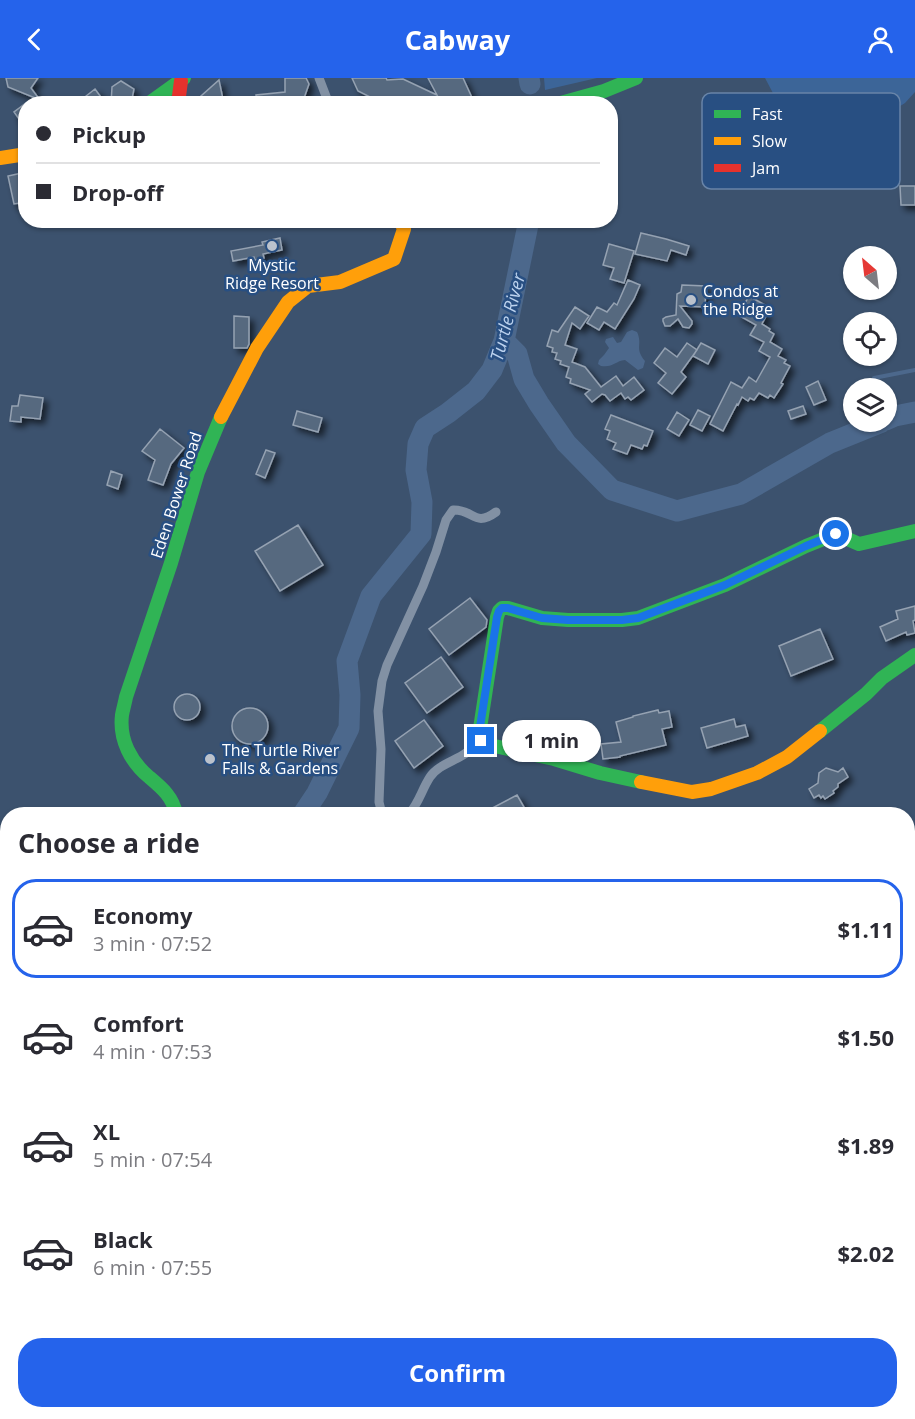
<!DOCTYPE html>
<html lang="en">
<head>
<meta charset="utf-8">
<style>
  :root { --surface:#fff; --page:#f2f2f3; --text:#2b2b33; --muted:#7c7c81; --line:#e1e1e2; --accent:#2563eb }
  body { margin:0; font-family:"Open Sans",sans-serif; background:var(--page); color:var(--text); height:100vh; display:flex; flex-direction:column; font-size:22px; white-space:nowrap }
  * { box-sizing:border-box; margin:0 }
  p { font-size:20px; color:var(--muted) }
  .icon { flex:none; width:33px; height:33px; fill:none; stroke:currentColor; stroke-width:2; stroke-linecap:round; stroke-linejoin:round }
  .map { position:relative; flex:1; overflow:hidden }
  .side { position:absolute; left:0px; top:729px; width:915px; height:612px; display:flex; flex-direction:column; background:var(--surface); border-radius:24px 24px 0 0; box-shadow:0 2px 4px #0004 }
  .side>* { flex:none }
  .hud { position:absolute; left:18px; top:18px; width:600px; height:132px; border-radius:24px; box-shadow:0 2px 4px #0004; display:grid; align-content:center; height:132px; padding:0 18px; background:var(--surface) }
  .needle { width:39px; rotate:332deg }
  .fabs { position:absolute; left:843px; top:168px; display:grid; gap:12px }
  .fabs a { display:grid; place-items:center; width:54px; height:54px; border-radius:50%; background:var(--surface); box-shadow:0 2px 4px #0004; font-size:30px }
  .end { position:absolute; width:27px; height:27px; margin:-14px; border:8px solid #1a73e8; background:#fff; box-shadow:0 0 0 3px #fff }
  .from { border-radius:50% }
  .bubble { position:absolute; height:42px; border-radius:21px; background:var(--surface); box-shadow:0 2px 4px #0004; font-size:20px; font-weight:700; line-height:42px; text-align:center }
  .hud b { display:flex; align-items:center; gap:21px; height:57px; font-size:22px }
  .hud b+b { border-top:2px solid var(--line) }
  .hud i { width:15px; height:15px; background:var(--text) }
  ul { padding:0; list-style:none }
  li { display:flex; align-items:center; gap:18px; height:99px; margin:0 12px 9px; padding:0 6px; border:3px solid transparent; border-radius:24px }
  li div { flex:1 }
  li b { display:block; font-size:22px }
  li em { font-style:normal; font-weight:700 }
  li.current { border-color:var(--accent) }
  li>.icon { width:54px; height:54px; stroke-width:1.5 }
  h2 { padding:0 18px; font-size:27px; line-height:72px }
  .cta { display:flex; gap:12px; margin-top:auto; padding:12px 18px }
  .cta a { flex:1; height:69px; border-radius:24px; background:var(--accent); color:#fff; font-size:24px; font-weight:700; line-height:69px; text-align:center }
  header { display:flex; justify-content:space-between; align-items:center; height:78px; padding:0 18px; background:var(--accent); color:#fff; font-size:27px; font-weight:700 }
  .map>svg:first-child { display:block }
  .green { fill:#3c6598 }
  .water { fill:#4c688c }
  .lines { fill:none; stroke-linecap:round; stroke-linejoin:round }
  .stream { stroke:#4c688c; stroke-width:4 }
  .river { stroke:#4c688c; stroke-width:21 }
  .building { fill:#57697f; stroke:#95a2b2; stroke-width:1.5; filter:url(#shadow) }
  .street { stroke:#8291a4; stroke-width:9 }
  .fast { stroke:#30b455; stroke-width:14 }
  .slow { stroke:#ff9f0a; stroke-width:14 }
  .jam { stroke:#e5322d; stroke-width:14 }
  .route { stroke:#1a73e8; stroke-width:8 }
  .poi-dot { fill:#bbc2cc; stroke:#284f82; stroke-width:2 }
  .labels { text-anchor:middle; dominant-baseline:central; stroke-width:5; stroke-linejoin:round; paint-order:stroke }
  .poi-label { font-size:16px; fill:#fff; stroke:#284f82; text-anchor:start }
  .street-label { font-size:16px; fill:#fff; stroke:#284f82 }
  .water-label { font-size:18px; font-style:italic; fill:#bcd2ee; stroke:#284f82 }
  .key { fill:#284f82; stroke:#6884a8; stroke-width:1.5 }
  .key-label { font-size:16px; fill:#fff }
</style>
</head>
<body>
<header><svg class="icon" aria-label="back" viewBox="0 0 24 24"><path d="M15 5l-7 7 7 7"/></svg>Cabway<svg class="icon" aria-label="person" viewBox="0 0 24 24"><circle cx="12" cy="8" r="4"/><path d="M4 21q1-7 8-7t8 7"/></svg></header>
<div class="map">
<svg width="915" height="1341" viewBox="0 0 915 1341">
  <defs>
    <filter id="shadow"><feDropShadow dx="4.5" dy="4.5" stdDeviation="3" flood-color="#0009"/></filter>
  </defs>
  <rect width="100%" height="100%" fill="#3c526e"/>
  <path class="green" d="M544,0h53l-52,12z
    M765,0h150v14l-10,11 -33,21 -88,-10z
    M7,975l1,280 -8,1v-279z"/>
  <path class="water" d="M632,252l5,2c6,13 -3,16 8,29l-2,7 -5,2 -13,-10c-10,1 -12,8 -24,6l-3,-2 1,-4 5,-5 5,-7 -4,-6 1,-3 7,-2 4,6 4,-1 6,-10z"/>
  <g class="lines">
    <path class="stream" d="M874,300l41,-8"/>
    <path class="river" d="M529,0l1,6
      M504,263l13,13 7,25 15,25 27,39 46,47 65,21 64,-17 89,-51 52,-21
      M886,342l9,-4 20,-4
      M303,736l14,-21 32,-65 1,-33 -3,-34 24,-65 50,-62 1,-32 -6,-32 2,-26 7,-16 23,-15 28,-22 16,-21 12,-29 25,-121
      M0,1113l8,-2
      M0,1291l8,-3
      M113,1334l9,7"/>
  </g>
  <path class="building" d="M6,0h32l-7,10 9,12 -32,-13z
    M285,0h21l3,6 -7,20h-45l-1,-9 29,-3z
    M352,0h34l1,2 16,-1 34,16 -9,-17h35l11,24 -33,2 -1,-4 -22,4h-34l-26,-13z
    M219,2l5,24h-32z
    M121,3l13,8 -2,10 -7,5h-14l1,-17z
    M95,11l11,15h-30z
    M26,25v26l-12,-17z
    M22,95l4,17v12l-12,2 -6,-28z
    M900,108h15v19h-14z
    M641,155l25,6 23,7 -3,9 -15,-5 -4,11 -32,-7z
    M280,160l2,12 -19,4 1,4 -9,2 -1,-3 -21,4 -2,-10 32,-6 -1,-3z
    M609,166l25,7 -10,32 -14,-4 4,-11 -11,-3z
    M628,202l12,5 -6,14 -19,30 -11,-7 -5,8 -12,-7 10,-16 10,5 7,-9 3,2z
    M682,207l24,1 -1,21 -25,-1 12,15v3l-3,4 -6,-1 -5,-8 -8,7h-5l-2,-5v-2l3,-2 10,-2 1,-21 4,-2z
    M749,218l16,9 -4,6 6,3 -5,10 8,5 -1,2 5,3 -4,8 12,7 -4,7 8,4 -2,3 6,3 -9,17 2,1 -9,14 -4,-3 -2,3 -9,-5 -5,7 -4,-2 -2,3 -6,-4 -4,8 -1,-1 -14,27 -13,-7 21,-42 11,6 7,-11 7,5 14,-25 -11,-6 5,-9 -14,-7 6,-10 -18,-10z
    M575,229l14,9 -9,13 -8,-6 -7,22 12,4 -5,13 13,5 16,20 15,-11 7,10 11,-9 10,13 -13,10 -3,-3 -3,2 -4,-6 -11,8 -5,-6 -3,-1 -10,8 -7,-8 5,-4 -20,-7 1,-4 -5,-2 3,-10 -9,-3 1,-3 -6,-2 2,-6 -5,-1 1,-4 -6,-2 5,-16 6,2z
    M234,238l15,1v27l-2,4h-13z
    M687,265l10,7 -16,22 5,5 -14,17 -14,-11 8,-10 -12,-10 11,-15 12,9z
    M701,265l14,7 -7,14 -15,-8z
    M818,303l8,19 -12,5 -8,-18z
    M20,317l23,3 -3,21 -19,-2v5l-11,-1 2,-15h6z
    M803,328l3,8 -15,5 -3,-8z
    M698,332l12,6 -8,15 -12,-6z
    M297,333l25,7 -4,14 -25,-7z
    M677,334l12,8 -10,16 -12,-7z
    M611,337l42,16 -6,15 -3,-1 -2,4 -11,-4 -4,9 -14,-5 3,-6 -9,-4 3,-8 -5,-2z
    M160,351l24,19 -13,16 -8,21 -15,-5 7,-20 -13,-9z
    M266,372l9,3 -10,25 -9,-4z
    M111,393l11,4 -4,14 -11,-4z
    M298,447l25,40 -43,26 -25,-40z
    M470,520l17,22 -1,7 -37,28 -20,-26z
    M915,528v14l-2,1 2,12 -8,2 -1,-3 -20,9 -6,-14 18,-8 -2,-8z
    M820,551l13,30 -42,17 -12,-30z
    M441,579l22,30 -36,26 -22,-30z
    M174 629a13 13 0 1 1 26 0a13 13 0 1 1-26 0Z
    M232 648a18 18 0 1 1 36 0a18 18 0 1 1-36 0Z
    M658,632l1,3 10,-2 3,16 -10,2 4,16 -46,11v1l-17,2 -2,-15 20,-2 -5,-20 17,-5v-1z
    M734,641l2,8 9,-2 3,11 -41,12 -6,-20z
    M424,642l19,26 -29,22 -19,-27z
    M826,690l12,4 5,-4 5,9 -10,7v3l-5,4 1,2 -9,6 -2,-3 -2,2 -2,-3 -5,3 -5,-9 9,-6 1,-10z
    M517,717l11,19h-47z"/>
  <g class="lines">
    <path class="street" d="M319,0l10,26
      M382,736l-3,-12 2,-53 -3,-38 4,-30 5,-16 36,-79 13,-34 10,-32 7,-10c21,-1 21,18 43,2
      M409,736c10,-11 13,-25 21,-37 8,-12 25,-16 36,-24 6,-5 8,-10 15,-12
      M908,884l7,-5
      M0,939l8,1
      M908,1174l7,-2
      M0,1274l8,-3
      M259,1334l10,7
      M615,1341l3,-7"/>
    <path class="fast" d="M148,26l36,-26
      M557,26l47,-13 32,-13
      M820,653l46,-37 16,-16 33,-23
      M641,704l-41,-9 -46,-14 -69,-15 -4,-3 -2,-6 18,-118 2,-6 3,-3h6l34,10 26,2h54l16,-2 87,-33 81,-39 30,-12 23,10 56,-13
      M176,736c-3,-17 -14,-26 -27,-37 -18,-15 -30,-37 -27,-62 1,-6 3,-12 4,-18l45,-134 27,-91 23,-55"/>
    <path class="slow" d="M0,80l26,-4
      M221,339l36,-69 31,-46 20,-16 32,-4 54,-23 10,-30 -4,-9
      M641,704l51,10 19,-3 46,-16 30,-16 33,-26"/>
    <path class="jam" d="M178,26l3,-23"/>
  </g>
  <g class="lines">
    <path class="route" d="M481,663l-2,-6 1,-8 17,-110 2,-6 3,-3h6l34,10 26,2h54l16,-2 87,-33 81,-39 30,-12"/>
  </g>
  <g class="poi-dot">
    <circle cx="272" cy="168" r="6"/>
    <circle cx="691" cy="222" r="6"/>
    <circle cx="210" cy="681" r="6"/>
  </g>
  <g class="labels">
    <g class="poi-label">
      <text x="272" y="187" text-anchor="middle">Mystic<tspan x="272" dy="18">Ridge Resort</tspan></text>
      <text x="703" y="213">Condos at<tspan x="703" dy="18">the Ridge</tspan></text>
      <text x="222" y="672">The Turtle River<tspan x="222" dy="18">Falls &amp; Gardens</tspan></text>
    </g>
    <g class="street-label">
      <text transform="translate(176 417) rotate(-72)">Eden Bower Road</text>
    </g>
    <g class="water-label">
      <text transform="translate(507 239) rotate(-75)">Turtle River</text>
    </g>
  </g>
  <rect x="702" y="15" width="198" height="96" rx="9" class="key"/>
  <rect x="714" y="32" width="27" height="8" fill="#30b455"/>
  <rect x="714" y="59" width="27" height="8" fill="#ff9f0a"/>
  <rect x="714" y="86" width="27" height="8" fill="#e5322d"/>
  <g class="key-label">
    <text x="752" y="42">Fast</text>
    <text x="752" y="69">Slow</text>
    <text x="752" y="96">Jam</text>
  </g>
</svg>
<div class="fabs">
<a><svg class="needle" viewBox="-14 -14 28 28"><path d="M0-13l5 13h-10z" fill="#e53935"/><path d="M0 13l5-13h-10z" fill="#7c7c81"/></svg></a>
<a><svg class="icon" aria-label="locate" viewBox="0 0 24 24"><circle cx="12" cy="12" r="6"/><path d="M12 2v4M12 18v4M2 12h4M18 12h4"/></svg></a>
<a><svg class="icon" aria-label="layers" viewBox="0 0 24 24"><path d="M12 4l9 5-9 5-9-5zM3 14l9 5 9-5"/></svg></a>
</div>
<i class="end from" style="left:836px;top:456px"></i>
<i class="end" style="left:481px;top:663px"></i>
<div class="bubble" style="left:502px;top:642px;width:99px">1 min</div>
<div class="hud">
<b><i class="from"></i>Pickup</b>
<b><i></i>Drop-off</b>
</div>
<section class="side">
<h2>Choose a ride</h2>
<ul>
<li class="current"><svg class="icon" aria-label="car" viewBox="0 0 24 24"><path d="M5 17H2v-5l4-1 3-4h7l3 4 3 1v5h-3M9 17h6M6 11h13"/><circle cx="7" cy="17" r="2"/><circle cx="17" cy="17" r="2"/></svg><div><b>Economy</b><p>3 min · 07:52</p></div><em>$1.11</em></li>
<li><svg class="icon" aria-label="car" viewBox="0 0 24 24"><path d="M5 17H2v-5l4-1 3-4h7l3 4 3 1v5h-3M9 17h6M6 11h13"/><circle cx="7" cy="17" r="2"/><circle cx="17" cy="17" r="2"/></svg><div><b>Comfort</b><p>4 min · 07:53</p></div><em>$1.50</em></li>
<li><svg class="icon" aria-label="car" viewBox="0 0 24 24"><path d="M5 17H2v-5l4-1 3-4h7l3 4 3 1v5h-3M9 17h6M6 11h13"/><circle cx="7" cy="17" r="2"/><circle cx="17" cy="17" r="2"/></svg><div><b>XL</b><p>5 min · 07:54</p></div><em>$1.89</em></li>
<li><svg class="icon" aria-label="car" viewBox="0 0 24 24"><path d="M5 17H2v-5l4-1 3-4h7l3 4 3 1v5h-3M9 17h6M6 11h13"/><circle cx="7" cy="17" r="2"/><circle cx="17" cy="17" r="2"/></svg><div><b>Black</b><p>6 min · 07:55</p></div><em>$2.02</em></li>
</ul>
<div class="cta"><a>Confirm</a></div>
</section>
</div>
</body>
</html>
